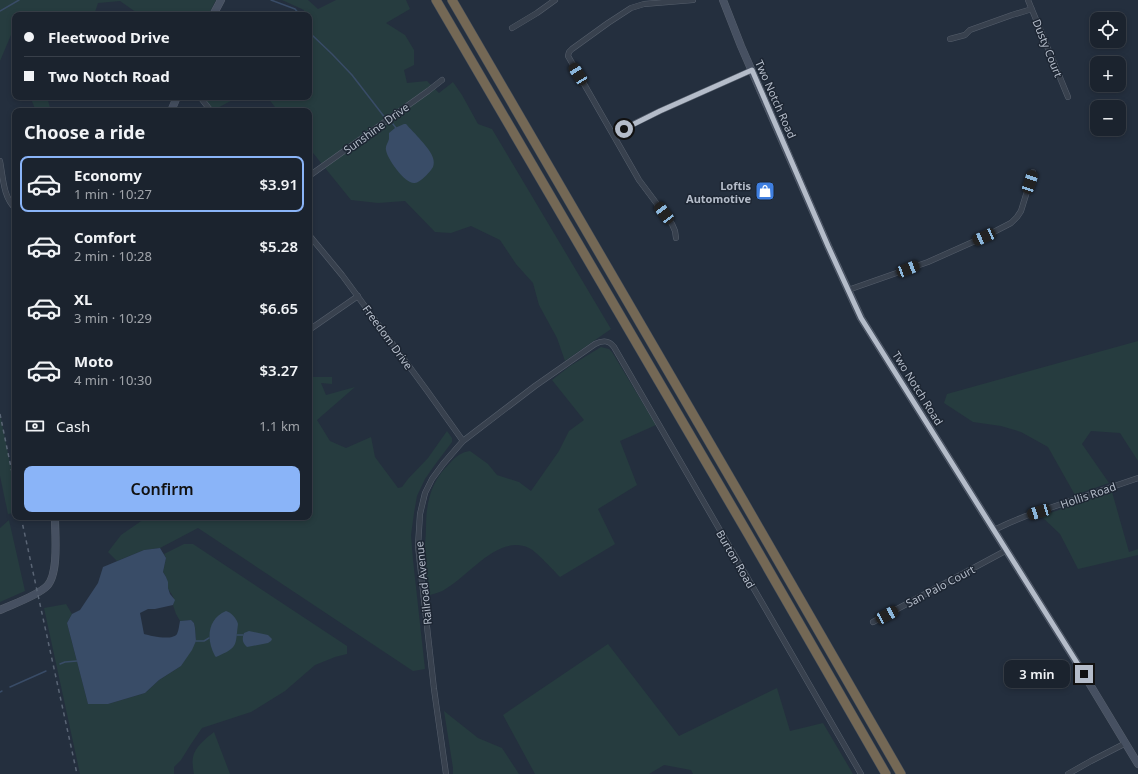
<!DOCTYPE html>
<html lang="en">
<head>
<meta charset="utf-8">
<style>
  :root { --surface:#1b232e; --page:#282f3a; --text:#f1f3f6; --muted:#a0a4aa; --line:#39404a; --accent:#8ab4f8 }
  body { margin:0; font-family:"Noto Sans",sans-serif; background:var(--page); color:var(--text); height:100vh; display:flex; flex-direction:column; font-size:15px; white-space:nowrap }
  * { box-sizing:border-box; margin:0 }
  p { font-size:13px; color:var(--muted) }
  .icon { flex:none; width:22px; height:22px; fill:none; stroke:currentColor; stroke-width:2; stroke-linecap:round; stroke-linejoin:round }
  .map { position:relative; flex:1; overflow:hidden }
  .details { position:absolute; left:12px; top:108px; width:300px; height:412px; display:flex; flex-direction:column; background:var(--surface); border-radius:8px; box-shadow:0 2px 6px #0003,0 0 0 1px var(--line) }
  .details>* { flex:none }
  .hud { position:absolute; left:12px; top:12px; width:300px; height:88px; border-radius:8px; box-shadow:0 2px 6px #0003,0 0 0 1px var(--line); display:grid; align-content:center; height:88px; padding:0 12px; background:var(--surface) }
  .controls { position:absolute; left:1090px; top:12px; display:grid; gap:8px }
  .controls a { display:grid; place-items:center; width:36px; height:36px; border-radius:8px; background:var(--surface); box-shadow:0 2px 6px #0003,0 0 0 1px var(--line); font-size:20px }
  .end { position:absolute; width:18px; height:18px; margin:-9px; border:5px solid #b4bcc9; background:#111; box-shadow:0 0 0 2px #111 }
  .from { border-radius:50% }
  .bubble { position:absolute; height:28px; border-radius:8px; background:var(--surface); box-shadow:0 2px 6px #0003,0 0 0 1px var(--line); font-size:13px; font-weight:600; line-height:28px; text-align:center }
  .car { position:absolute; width:12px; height:24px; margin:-12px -6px; border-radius:5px; box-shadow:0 0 3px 1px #0007; background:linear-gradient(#222 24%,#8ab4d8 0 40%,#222 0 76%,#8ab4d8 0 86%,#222 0) }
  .hud b { display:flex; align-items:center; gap:14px; height:38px; font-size:15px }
  .hud b+b { border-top:1px solid var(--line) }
  .hud i { width:10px; height:10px; background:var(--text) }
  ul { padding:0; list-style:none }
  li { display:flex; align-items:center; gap:12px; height:56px; margin:0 8px 6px; padding:0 4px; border:2px solid transparent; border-radius:8px }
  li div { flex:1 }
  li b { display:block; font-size:15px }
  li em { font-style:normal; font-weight:600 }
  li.selected { border-color:var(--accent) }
  li>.icon { width:36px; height:36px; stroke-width:1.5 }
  h2 { padding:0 12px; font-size:18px; line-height:48px }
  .pay { display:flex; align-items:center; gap:10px; height:44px; padding:0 12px; font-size:15px }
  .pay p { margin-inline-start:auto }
  .action { display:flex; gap:8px; margin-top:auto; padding:8px 12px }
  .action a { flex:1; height:46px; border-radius:8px; background:var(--accent); color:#111; font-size:16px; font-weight:600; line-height:46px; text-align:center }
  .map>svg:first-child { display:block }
  .green { fill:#263c3f }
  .water { fill:#394c67 }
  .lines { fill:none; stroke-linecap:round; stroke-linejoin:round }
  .stream { stroke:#394c67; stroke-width:1.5 }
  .street-casing { stroke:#565f6c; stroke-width:6 }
  .secondary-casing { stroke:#565f6c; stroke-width:8 }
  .highway-casing { stroke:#434c59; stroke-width:10 }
  .street { stroke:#38414e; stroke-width:5 }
  .secondary { stroke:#465061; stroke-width:7 }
  .highway { stroke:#746855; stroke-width:9 }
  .rail { stroke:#5a6575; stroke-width:1.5; stroke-dasharray:4 4; stroke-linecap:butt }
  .route { stroke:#b4bcc9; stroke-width:5 }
  .labels { text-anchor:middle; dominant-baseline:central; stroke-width:3; stroke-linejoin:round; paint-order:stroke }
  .street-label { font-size:11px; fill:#b4bcc9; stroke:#1d2633 }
  .poi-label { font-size:11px; font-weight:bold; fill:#b4bcc9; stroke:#1d2633; text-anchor:end }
</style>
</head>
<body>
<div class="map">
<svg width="1138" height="774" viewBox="0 0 1138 774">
  <rect width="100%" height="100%" fill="#242f3e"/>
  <path class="green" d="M0,0h216l-8,15h-68l-20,-14 -22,2 -4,12h-79v20h-4l-11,26z
    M282,0h26l10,9 18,-9h70l4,9 -24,14 19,12 9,15v15l-10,5 3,13 20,-2 12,12 14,-11 9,13 16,29 14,5 119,200 -46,32 -8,-23 -18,-33 -6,-22 -17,-19 -16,-24 -29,-14 -20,7 -16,-1 -30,-31 -27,2 -27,-3 -42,-52v-37h-31l-10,-13 -4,-1h45v-82h-5v-5z
    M31,97h16l4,14h-15l-5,-12z
    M200,97h38l-26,14z
    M1138,341v120l-18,-28 -29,-2 -9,13 27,39 -34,12 -27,-48 -27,-15 -20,-6 -28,-4 -29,-19 3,-9z
    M601,347l8,2 3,3 44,73 -36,16 17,44 -39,24 17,35 -55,33c-6,-6 -24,-26 -31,-29 -30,-14 -59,26 -82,40 -5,4 -11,5 -17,7 -3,-12 -5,-24 -5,-36 -1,-11 1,-21 1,-31 0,-26 5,-47 24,-65 6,-7 12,-11 20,-12l18,13 9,11 22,7 12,9 28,-40 10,-20 15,-11 -32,-40 18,-14z
    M309,377h23v7l-11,-1 5,12 29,-8 -38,33 13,21 16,7 25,-11 4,20 23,31 4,-1 6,-8 20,-21 19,-27 5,7v4l-18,24 -9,13 -8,17 -3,17 -3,22 2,25 12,109 -12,2 -215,-143 -38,20 -16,2 -27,11 -9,-9 13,-17 26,-18h162z
    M0,414l15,73v26l-7,1 -8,-38z
    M1112,492l17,60 9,-3v6l-60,14 -18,-35 -19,-18z
    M9,520l16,71 -25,11v-74z
    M184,544h9l154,102v8l-12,3 -20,8 -30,26 -34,21 -49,16 -11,16 -10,16 -7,7v7h-94l-36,-166 22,-4 6,10 -5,9 21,81h20l37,-11 14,-13 22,-14 15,-25 -1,-13 -1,-5 -3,-3 -11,1 -4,-7 -3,-9 1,-2c0,-2 0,-4 -1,-6 -1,-4 -4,-5 -5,-9 -2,-6 0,-9 -5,-16l3,-14 -2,-4z
    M608,644l71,92 98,-48 13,43 33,-8 30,51h-160l-2,-4 -27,-5 -15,9h-114l-32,-59z
    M444,711l34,27 24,10 17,26h-66v-6z
    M214,732l16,42h-36c-1,-5 -2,-12 -1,-17 2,-10 13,-19 21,-25z"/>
  <path class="water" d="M404,124h2c7,8 25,25 27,34 1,3 1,6 0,9 -2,4 -13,16 -18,16 -9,2 -28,-24 -29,-33 -1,-4 2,-7 3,-11 0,-2 0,-4 0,-6l6,-5z
    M160,548l6,10 -3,14 3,5 2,5v6l2,6 5,6 -2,5 -18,4h-7l-8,4 4,21c7,2 28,7 33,0 2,-4 2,-9 3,-13l11,-1 3,3 1,5 1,13 -4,9 -11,16 -22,14 -14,13 -37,11h-20l-21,-81 5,-9 8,-4 18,-27 5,-16 41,-17z
    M226,611c5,1 11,8 12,13 -3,22 1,23 -22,33l-1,-1c-9,-16 -8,-37 11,-45z
    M249,631l19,4 4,4 -1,2 -3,2 -21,4c-5,-4 -5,-9 -3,-14z"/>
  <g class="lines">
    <path class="stream" d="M271,0l24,9 5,6
      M0,11l19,-11
      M309,31l3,4 20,19 20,21 34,44
      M393,124l3,4
      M237,635h6
      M196,641h8l5,-3
      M60,664l5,-2 12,-1
      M10,687l36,-16
      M0,692l2,-1"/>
    <defs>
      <path id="street" d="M1028,0l40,97
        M512,28l25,-15 18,-13
        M950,39l15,-4 5,-5 42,-15 20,-6
        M200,97l11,14
        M613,134l47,-23 92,-41
        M0,161c3,15 3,36 15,47
        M309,176l119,-85 14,-11
        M309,235l33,40 86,117 35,49
        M676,238l-1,-7 -3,-7 -33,-44 -71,-124 1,-4 3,-3 36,-26 23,-15 13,-4 49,-4
        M848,290l80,-28 56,-25 27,-14 6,-6 4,-6 12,-39
        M309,330l49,-34
        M994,530l15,-7 17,-7 112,-38
        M873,622l134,-72
        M446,774l-12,-85 -16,-143 2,-32 5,-21 7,-14 11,-15 20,-23 72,-55 60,-42c8,-4 14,-4 19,3l247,427
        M1068,774l23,-13 35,-18"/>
      <path id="secondary" d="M723,0l18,46 87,200 33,72 216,345 61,101
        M213,15l8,-15
        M171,111l6,-14
        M0,610c13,-6 37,-14 47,-24 12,-12 8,-52 8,-69"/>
      <path id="highway" d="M436,0l312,534 138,240
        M452,0l291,500 158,274"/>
    </defs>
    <use href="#street" class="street-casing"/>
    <use href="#secondary" class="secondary-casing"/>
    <use href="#highway" class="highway-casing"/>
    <use href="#street" class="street"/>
    <use href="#secondary" class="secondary"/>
    <use href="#highway" class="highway"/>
    <path class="rail" d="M0,414l15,73
      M21,517l56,257"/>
  </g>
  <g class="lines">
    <path class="route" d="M624,129l36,-18 92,-41 76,176 33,72 223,356"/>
  </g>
  <defs>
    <symbol id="shop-square" viewBox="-11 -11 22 22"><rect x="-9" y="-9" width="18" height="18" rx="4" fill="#3f7fe0" stroke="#1d2633"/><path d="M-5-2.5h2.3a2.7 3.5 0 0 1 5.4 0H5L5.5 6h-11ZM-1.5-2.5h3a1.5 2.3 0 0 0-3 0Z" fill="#fff"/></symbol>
  </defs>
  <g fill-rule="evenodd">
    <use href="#shop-square" x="754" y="180" width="22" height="22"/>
  </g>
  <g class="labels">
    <g class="street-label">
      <text transform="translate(1048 48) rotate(68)">Dusty Court</text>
      <text transform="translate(776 99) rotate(66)">Two Notch Road</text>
      <text transform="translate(376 128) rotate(-36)">Sunshine Drive</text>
      <text transform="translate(388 337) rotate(54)">Freedom Drive</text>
      <text transform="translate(918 388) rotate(58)">Two Notch Road</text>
      <text transform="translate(1088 495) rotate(-19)">Hollis Road</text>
      <text transform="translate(736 559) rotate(60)">Burton Road</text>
      <text transform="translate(423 583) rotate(-96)">Railroad Avenue</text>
      <text transform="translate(940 586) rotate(-28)">San Palo Court</text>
    </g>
    <g class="poi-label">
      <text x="751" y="185">Loftis<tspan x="751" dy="13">Automotive</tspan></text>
    </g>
  </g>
</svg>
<div class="controls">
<a><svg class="icon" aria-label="locate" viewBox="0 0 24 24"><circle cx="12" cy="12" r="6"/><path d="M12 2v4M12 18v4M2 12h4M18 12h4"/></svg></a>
<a>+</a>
<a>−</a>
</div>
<i class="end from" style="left:624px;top:129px"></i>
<i class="end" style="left:1084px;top:674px"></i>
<div class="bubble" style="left:1004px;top:660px;width:66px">3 min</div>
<i class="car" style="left:578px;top:74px;rotate:328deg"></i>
<i class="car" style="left:1030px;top:182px;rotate:18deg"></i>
<i class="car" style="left:664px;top:213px;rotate:323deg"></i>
<i class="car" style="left:984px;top:237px;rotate:246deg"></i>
<i class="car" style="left:908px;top:269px;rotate:69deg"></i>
<i class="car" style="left:1039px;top:512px;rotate:253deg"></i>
<i class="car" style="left:887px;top:615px;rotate:62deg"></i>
<div class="hud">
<b><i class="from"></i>Fleetwood Drive</b>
<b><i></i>Two Notch Road</b>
</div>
<section class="details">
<h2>Choose a ride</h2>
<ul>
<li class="selected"><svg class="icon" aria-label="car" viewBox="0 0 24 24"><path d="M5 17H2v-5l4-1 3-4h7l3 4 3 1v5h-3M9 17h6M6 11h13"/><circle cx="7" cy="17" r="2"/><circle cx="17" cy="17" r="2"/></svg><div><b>Economy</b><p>1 min · 10:27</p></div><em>$3.91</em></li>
<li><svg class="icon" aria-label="car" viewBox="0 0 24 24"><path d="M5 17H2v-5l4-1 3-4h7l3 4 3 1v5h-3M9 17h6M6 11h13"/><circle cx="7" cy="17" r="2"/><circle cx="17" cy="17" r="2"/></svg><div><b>Comfort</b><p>2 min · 10:28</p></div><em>$5.28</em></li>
<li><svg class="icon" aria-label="car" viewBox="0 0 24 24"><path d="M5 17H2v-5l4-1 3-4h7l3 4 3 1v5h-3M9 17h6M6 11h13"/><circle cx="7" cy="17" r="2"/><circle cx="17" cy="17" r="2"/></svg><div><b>XL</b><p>3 min · 10:29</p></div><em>$6.65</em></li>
<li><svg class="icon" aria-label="car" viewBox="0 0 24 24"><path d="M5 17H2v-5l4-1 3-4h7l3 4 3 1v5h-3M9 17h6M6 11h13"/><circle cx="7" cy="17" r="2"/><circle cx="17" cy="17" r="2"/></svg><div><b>Moto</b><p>4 min · 10:30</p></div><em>$3.27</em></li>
</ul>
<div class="pay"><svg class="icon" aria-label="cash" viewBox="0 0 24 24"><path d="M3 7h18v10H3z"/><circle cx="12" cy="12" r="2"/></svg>Cash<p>1.1 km</p></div>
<div class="action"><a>Confirm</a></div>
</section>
</div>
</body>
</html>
